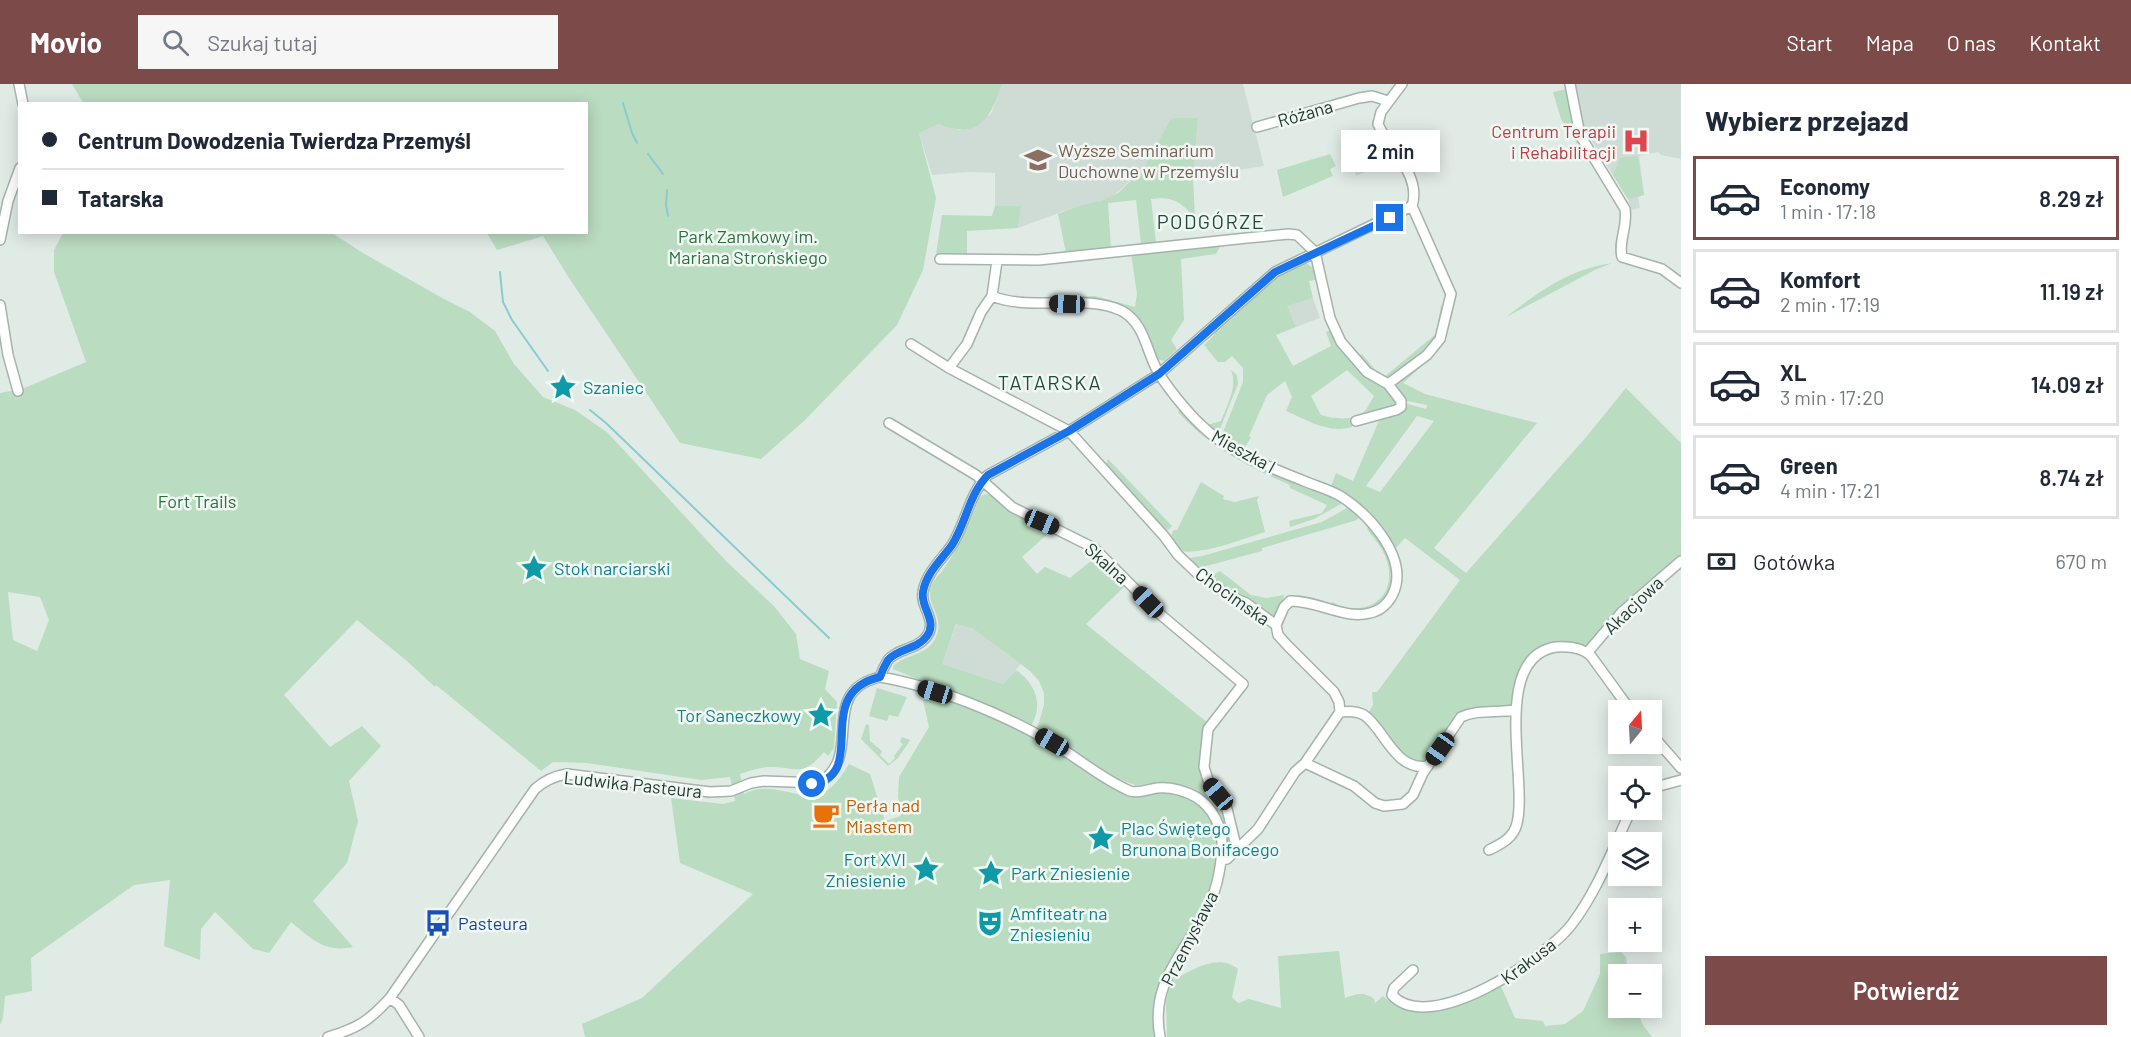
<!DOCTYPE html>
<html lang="pl">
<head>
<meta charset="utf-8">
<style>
  :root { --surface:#fff; --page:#f6f6f7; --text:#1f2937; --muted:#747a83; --line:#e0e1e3; --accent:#7c4a48 }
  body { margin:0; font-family:Barlow,sans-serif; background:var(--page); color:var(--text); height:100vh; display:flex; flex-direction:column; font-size:22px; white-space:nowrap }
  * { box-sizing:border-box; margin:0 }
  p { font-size:20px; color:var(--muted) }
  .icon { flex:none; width:33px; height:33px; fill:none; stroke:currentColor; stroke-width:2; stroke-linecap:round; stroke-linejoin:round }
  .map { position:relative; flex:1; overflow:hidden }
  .sheet { display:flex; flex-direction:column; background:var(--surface); width:450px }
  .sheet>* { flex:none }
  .guide { position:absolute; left:18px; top:18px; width:570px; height:132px; border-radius:0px; box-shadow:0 3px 15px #0003; display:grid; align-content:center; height:132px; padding:0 24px; background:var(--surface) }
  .needle { width:39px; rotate:18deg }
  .controls { position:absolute; left:1608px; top:616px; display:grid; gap:12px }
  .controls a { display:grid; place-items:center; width:54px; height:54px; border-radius:0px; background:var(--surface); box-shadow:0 3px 15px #0003; font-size:30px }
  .end { position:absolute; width:27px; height:27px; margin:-14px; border:8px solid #1a73e8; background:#fff; box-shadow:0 0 0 3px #fff }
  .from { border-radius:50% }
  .bubble { position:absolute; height:42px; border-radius:0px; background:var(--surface); box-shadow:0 3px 15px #0003; font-size:20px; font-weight:600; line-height:42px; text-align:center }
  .car { position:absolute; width:18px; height:36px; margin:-18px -9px; border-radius:8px; box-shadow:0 0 4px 2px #0007; background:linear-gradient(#222 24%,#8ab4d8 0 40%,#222 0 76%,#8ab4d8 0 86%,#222 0) }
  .guide b { display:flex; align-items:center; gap:21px; height:57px; font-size:22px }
  .guide b+b { border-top:2px solid var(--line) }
  .guide i { width:15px; height:15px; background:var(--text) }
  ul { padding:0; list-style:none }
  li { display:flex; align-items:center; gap:18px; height:84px; margin:0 12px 9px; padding:0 12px; border:3px solid var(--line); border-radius:0px }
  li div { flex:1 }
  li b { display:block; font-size:22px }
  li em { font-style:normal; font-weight:600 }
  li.selected { border-color:var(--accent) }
  li>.icon { width:54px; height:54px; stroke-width:1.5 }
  h2 { padding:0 24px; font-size:27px; line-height:72px }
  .pay { display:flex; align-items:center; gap:15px; height:66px; padding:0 24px; font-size:22px }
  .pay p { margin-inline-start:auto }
  .primary-button { display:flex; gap:12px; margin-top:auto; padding:12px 24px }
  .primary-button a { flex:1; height:69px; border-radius:0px; background:var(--accent); color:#fff; font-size:24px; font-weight:600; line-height:69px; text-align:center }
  header { display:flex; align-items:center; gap:36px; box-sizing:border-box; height:84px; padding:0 30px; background:var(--accent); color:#fff }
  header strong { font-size:28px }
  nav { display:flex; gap:33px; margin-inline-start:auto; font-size:21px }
  .search { width:420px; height:54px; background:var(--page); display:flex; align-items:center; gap:15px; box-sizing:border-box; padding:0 21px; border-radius:0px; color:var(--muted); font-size:22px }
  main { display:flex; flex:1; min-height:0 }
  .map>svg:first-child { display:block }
  .built { fill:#cfdbd5 }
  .green { fill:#badcc0; fill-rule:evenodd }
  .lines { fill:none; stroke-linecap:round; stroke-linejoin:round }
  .stream { stroke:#8acbcf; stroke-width:2 }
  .street-casing { stroke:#a4b3ac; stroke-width:12 }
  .street { stroke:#fff; stroke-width:9 }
  .route { stroke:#1a73e8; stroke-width:8 }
  .labels { text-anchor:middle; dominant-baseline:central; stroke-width:5; stroke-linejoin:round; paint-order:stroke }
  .street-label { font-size:18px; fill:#223b32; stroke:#f1f8f4 }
  .health-label { font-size:18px; fill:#be3a42; stroke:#f1f8f4; text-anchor:end }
  .education-label { font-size:18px; fill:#785e54; stroke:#f1f8f4; text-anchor:start }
  .park-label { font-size:18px; fill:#2d7141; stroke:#f1f8f4 }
  .culture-label { font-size:18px; fill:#0d838f; stroke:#f1f8f4; text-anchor:start }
  .food-label { font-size:18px; fill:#c56008; stroke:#f1f8f4; text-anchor:start }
  .transit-label { font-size:18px; fill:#164399; stroke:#f1f8f4; text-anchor:start }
  .neighbourhood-label { font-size:20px; letter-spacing:1.5px; fill:#1e4d3e; stroke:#f1f8f4 }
</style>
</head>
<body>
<header>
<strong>Movio</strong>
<div class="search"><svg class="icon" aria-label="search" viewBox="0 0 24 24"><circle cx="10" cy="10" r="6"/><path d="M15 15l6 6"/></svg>Szukaj tutaj</div>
<nav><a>Start</a><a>Mapa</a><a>O nas</a><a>Kontakt</a></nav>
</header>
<main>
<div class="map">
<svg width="1681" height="953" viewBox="0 0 1681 953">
  <rect width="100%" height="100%" fill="#e1ebe6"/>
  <path class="built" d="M1002,0h241l21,82 -71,11 5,-59 -26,1 -29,50 -31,28 -20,7 -14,2 -60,22 3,-22h-26v-33l-28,-1 -35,3 -13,-42 20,-9 21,6 31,-16z
    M1574,0h107v75l-20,-4 -3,-3 -19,4 5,39 -6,2 2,11 -8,2 -4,-11 -43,-69z
    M1381,61l9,16 -34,15 -6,-18z
    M1313,214l7,20 -24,9 -10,-21z
    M957,539l15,5 49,36 -18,20 -61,-20z"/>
  <path class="green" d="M72,0h930c-7,20 -16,49 -44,45 -6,0 -13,-3 -19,-5l-20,9 17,65 -13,72 -26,55 -93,96 -43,38 -81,-16 -111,-165 -26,-42 -46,14 -10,-17 99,-1v-128h-502z
    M1567,5l3,24 8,32 -17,-26 -8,-27z
    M1176,34h22l-5,59 2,41c-14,-16 -22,-22 -44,-19l5,44 -15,1 -5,-44 -28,3 3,45 -45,5 -8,-39 20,-8 23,-5 17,-8 25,-24 28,-50z
    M1330,70l6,12 -6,3 3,7 -50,21 -6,-27z
    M1638,72l6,39 -16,4 -15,-24 7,-17z
    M995,122h26l-3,22 -51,3v25l-31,-2 6,-39 50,1z
    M63,149h269l31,20 81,46 26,13 25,19 19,33 29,33 32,13 33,23 119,129 47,44 22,28 4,25 29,12 -4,18 12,13 -3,46 -6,8 -4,-4c-23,27 -27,14 -56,15 -10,1 -19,4 -28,7l4,20c25,-16 62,10 80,-1 11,-7 18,-18 25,-29l21,10 15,47 16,-5 -3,-19 1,-20 30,-50 -6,-27 37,1 35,12 138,79 26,-4 39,10 21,28 -3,60 -50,89 -6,62h-575l-3,-13 60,-26 111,-104 -73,-31 -9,-65 52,6 12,-3 -5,-24 -29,3 -114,-17 -34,-1 -12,9 -105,-86 -1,2 -27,-25 -51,-42 -73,75 46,52 32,-21 19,20 -32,35 9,40 -11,42 -34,38 40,46c-29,6 -41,-8 -62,-25l-22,31 -16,-4 -38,-37 -14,17 -1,31 -36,-14 6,-66 -36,5 -103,73 1,33 -27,5 -2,22 -3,7v-632l22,-4 64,-27 -32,-90v-22zM8,508l32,5 9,23 -12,31 -24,-11z
    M1222,159l-6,11 -35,5 3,61 -13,20 6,9 -13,12 -7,-2 -12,-30 -13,-15 -79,-16 42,-2 40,11 2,-13 -6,-41z
    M1306,179l7,5 2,12 -6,1 4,17 -26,8 9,21 -20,8 17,31 38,-20 -5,-14 5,-2c17,36 47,44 68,74l-45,15 -2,8c-24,7 -45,-7 -66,-16l6,-14 -7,-16 -18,14 -18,41 2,1 -7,12 -22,-14 21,-53v-14l-11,-12 -7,6h-7l-14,-17 10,-10 -2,-3 63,-54zM1347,286l27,26c-3,4 -6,12 -10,16 -11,9 -30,7 -43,3l-10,-19z
    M1612,179l-17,7 -89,47c36,-27 61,-47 106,-54z
    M1440,200h3l3,4 2,14 -15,42 -43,36 -13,-4 -20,-20 5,-2 15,18 7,5 52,-43 5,-28 7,-4z
    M1424,280l-21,19 22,11 112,29 -103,125 32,25 121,-137 39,-48 55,55v114l-43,35 -48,53 -14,-1 -40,8 -26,56 -41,2 -41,53 -17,-1 -11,-8 -33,-39 6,-10 -1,-13h5l83,-112 -55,-42 -9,10 -30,-38 -17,-12 -19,-9 6,-16 17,8 28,-65 23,-13 22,6 1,-4 -20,-4 -13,-14c5,-12 19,-17 30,-23zM1417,332l17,5 -54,71 -14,-6z
    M1231,286l6,5 1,9 -18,45 -6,2 -10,-8 -17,-19 20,21 14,-4c6,-16 17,-34 10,-51z
    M1180,326l14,14 24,19 121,55 2,6 -27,15 -24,8 -1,-6 33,-8 5,-8 -37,-17v-3c-43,-19 -80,-38 -112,-73z
    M1108,375l64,67 -4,4 -3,-1 -60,-63z
    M1201,398l23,14 -1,3 12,3 24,-6 -2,4 8,32c-23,7 -61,23 -85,19 -6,-7 -13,-12 -6,-21h3z
    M985,410l5,1 38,26 24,9 -30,27 15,17 8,-7 25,11 27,-22 29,29 -40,39 122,99 -6,47 19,32 10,41 -1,8 -4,3v-19l-5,-14 -30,-31 -20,-6 -33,2 -25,-9 -76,-48 7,-24v-12l-5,-12 -9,-10 -58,-43 -16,-4 -14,40 61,20 13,-14c19,13 28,34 15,56l-22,-12 -36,-13v-3l-12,-4 -1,3 -67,-28v-3c13,-12 33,-10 42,-27 11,-20 -7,-31 -5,-49 1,-7 8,-14 12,-19 18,-24 27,-47 38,-74z
    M1347,424l13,6 -3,6 -95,28v3l-67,18 -8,-9 2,-2 13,-2 120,-34z
    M1370,442l21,31 4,23 -12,23 -21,9 -30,-6v-4c29,16 64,0 56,-37 -2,-13 -13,-25 -21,-36z
    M1220,487l31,24 16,3 17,-3 -2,11 -8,13 -66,-42z
    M877,604l30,9 -9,20 -9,-2 -2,6 -18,-5z
    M866,640l3,1 1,16 12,10 -2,4 9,9 6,-6 -1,-2 9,-12 -3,-2 2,-5 8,3 3,-4 -15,22 -10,8 -27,-27z
    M1339,867l6,47c11,-4 19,-7 29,1l1,4 8,-7c35,30 83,8 117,-12l15,34 28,3 2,5 20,-2 18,-13 17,-37v-20l21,-2 5,5 2,18h-10v33h18l7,17 9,12h-485l-1,-35 5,-21c20,-10 46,-29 67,-12l-6,28 6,6 11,-4 32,9 -3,-52z"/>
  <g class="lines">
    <path class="stream" d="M623,19l9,30 5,10
      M648,70l15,20
      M667,106l-1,15 2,11
      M500,188l3,30 9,18 36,51
      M590,326l16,13 223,215"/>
    <defs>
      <path id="street" d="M19,0l4,20
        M1570,0l10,51 45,74c3,17 -7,33 -3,48l40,12 19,14
        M1257,43l102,-29 13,-2 16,5
        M0,156l8,-39 12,-33
        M940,175l99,1 208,-22 42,-4 8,1 18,17 15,66 11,24 26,30 21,12 13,17v6l-5,3 -40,11
        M992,212c39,16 94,-3 130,15 22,12 24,38 34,57 8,16 32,45 45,57 27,27 68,42 103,56 12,5 27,9 38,16 26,17 61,55 54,88 -3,13 -12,25 -26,28 -26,7 -53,-13 -80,-12l-6,6 -8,18
        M0,221l8,50 10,36
        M911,260l38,24 120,63 95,105 14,19 22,21 31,21 15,6 30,22 2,10 10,11 46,46 5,10 1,10
        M949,284l18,-24 14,-32 11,-16 5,-35
        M1388,300l39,-29 13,-16 11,-45 -39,-88
        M889,339l87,52 36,32 82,41 67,67 82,69 -35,45 -4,38 5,16 18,26 10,41
        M1587,569l35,-41 59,-51
        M880,593c2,-6 5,-12 8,-17 10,-12 29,-10 39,-24 11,-15 -7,-29 -4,-44 3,-19 19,-33 29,-47 14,-22 17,-51 36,-70l81,-44 90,-57 116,-102 137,-66c10,-31 -23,-56 -34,-82l3,-12 21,-28
        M1340,628c8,-1 17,-1 24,3 20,13 31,57 64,51
        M1652,651l29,33
        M1305,679l49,23 21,17 9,3 19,-2 10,-9 10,-22 38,-56c17,-8 36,-4 54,-7
        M1652,704l29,-8
        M1489,766c12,-6 25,-12 28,-27 11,-43 -27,-166 39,-176 13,-1 26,0 35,9l40,55
        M1221,776l6,-1 31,-30 37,-57 10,-9 35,-51
        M1413,886l-19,18 -2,7c38,42 155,-38 180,-71 26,-34 41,-76 59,-114
        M390,914l9,7 20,32
        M328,953c30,-9 41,-16 62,-39l145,-209c10,-9 19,-13 32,-15l143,18 21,-1 20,-8 13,-2 55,2c47,-28 -3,-91 61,-106 54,9 121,36 169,64 27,15 52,38 81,50 8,3 19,-2 27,-3 13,-1 28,3 39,9 17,10 27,32 26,50 -1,23 -6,46 -17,66 -23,43 -55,71 -45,124"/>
    </defs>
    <use href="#street" class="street-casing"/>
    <use href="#street" class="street"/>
  </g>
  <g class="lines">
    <path class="route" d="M812,700c59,-9 -2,-91 68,-107 2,-6 5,-12 8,-17 10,-12 29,-10 39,-24 11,-15 -7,-29 -4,-44 3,-19 19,-33 29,-47 14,-22 17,-51 36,-70l81,-44 90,-57 116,-102 115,-54"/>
  </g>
  <defs>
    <symbol id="hospital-bare" viewBox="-9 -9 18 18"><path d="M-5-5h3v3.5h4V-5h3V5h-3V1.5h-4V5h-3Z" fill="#e0444e" stroke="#f1f8f4" stroke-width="2.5" paint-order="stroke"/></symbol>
    <symbol id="university-bare" viewBox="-9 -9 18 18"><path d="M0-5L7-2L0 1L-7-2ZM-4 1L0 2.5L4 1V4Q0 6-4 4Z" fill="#8d6e63" stroke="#f1f8f4" stroke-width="2.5" paint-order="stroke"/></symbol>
    <symbol id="sight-bare" viewBox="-9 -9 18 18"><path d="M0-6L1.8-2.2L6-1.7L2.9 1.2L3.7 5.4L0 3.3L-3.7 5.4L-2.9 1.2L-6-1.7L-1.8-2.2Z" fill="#0f9aa8" stroke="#f1f8f4" stroke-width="2.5" paint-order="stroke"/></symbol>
    <symbol id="cafe-bare" viewBox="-9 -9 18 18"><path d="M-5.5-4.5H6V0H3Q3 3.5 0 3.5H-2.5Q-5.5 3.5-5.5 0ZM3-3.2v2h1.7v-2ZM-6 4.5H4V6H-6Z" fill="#e8710a" stroke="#f1f8f4" stroke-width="2.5" paint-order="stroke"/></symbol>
    <symbol id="bus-bare" viewBox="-9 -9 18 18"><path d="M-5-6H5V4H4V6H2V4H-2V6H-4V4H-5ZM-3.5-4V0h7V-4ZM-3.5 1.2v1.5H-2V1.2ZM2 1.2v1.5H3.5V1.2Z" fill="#1a4fb4" stroke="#f1f8f4" stroke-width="2.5" paint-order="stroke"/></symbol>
    <symbol id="theatre-bare" viewBox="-9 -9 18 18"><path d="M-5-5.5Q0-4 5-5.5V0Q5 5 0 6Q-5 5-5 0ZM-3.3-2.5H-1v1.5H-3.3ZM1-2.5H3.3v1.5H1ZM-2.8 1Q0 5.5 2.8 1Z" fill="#0f9aa8" stroke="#f1f8f4" stroke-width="2.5" paint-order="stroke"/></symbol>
  </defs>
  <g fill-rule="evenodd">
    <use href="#hospital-bare" x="1617" y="38" width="38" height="38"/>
    <use href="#university-bare" x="1019" y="57" width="38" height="38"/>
    <use href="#sight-bare" x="544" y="284" width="38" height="38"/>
    <use href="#sight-bare" x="515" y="465" width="38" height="38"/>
    <use href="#sight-bare" x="802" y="612" width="38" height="38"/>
    <use href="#cafe-bare" x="807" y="712" width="38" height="38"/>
    <use href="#sight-bare" x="1082" y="735" width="38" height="38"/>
    <use href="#sight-bare" x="907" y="766" width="38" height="38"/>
    <use href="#sight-bare" x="972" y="770" width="38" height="38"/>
    <use href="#bus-bare" x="419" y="820" width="38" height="38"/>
    <use href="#theatre-bare" x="971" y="820" width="38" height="38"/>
  </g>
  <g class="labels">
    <g class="street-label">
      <text transform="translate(1305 29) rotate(-16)">Różana</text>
      <text transform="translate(1244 367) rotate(29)">Mieszka I</text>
      <text transform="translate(1107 479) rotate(42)">Skalna</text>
      <text transform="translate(1233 512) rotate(35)">Chocimska</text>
      <text transform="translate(1633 521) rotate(-44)">Akacjowa</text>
      <text transform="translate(633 700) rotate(6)">Ludwika Pasteura</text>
      <text transform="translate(1189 854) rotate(-63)">Przemysława</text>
      <text transform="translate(1528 877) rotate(-37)">Krakusa</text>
    </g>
    <g class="health-label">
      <text x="1616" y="47">Centrum Terapii<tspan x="1616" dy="21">i Rehabilitacji</tspan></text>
    </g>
    <g class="education-label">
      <text x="1058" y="66">Wyższe Seminarium<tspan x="1058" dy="21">Duchowne w Przemyślu</tspan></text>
    </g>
    <g class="park-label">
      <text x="748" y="152">Park Zamkowy im.<tspan x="748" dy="21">Mariana Strońskiego</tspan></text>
      <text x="197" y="417">Fort Trails</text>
    </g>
    <g class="culture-label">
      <text x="583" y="303">Szaniec</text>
      <text x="554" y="484">Stok narciarski</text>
      <text x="801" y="631" text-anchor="end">Tor Saneczkowy</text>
      <text x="1121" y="744">Plac Świętego<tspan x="1121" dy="21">Brunona Bonifacego</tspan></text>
      <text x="906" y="775" text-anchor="end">Fort XVI<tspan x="906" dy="21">Zniesienie</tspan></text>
      <text x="1011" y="789">Park Zniesienie</text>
      <text x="1010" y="829">Amfiteatr na<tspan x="1010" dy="21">Zniesieniu</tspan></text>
    </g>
    <g class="food-label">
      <text x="846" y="721">Perła nad<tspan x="846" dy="21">Miastem</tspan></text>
    </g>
    <g class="transit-label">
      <text x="458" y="839">Pasteura</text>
    </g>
    <g class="neighbourhood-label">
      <text x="1211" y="137">PODGÓRZE</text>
      <text x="1050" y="298">TATARSKA</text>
    </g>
  </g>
</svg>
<div class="controls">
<a><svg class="needle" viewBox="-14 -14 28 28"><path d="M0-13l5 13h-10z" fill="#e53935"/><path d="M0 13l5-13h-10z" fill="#747a83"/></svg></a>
<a><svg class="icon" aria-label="locate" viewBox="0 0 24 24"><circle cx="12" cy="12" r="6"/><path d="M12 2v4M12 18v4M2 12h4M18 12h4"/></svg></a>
<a><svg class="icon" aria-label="layers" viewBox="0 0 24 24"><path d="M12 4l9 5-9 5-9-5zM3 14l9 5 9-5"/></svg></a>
<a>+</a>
<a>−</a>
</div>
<i class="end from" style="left:812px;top:700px"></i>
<i class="end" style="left:1390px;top:134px"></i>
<div class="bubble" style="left:1341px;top:46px;width:99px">2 min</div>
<i class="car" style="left:1067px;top:220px;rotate:272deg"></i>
<i class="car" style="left:1042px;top:438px;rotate:112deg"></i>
<i class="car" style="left:1148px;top:518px;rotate:316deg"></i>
<i class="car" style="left:935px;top:608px;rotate:287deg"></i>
<i class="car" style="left:1052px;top:658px;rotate:300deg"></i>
<i class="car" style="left:1440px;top:665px;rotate:215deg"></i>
<i class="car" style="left:1218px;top:710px;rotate:320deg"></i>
<div class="guide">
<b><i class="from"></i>Centrum Dowodzenia Twierdza Przemyśl</b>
<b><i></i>Tatarska</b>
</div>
</div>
<section class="sheet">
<h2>Wybierz przejazd</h2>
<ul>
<li class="selected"><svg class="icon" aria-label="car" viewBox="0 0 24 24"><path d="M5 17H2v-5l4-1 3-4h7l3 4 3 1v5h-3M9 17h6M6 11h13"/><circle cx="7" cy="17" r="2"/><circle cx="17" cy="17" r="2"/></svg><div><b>Economy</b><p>1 min · 17:18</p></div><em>8.29 zł</em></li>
<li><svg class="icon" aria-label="car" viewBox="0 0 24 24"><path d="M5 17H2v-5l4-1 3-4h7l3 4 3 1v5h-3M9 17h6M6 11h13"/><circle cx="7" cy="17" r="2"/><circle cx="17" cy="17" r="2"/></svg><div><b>Komfort</b><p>2 min · 17:19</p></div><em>11.19 zł</em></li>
<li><svg class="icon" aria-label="car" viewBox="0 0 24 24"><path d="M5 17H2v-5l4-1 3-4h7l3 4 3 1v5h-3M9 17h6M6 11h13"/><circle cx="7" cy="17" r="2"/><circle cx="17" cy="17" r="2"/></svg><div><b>XL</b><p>3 min · 17:20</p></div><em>14.09 zł</em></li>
<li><svg class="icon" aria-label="car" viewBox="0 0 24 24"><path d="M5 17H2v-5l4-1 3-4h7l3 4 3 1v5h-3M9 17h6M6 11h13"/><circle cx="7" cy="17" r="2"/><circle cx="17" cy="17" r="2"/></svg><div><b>Green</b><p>4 min · 17:21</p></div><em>8.74 zł</em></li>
</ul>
<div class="pay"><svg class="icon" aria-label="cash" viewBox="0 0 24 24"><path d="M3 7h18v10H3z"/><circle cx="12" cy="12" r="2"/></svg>Gotówka<p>670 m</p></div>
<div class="primary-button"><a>Potwierdź</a></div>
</section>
</main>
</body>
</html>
